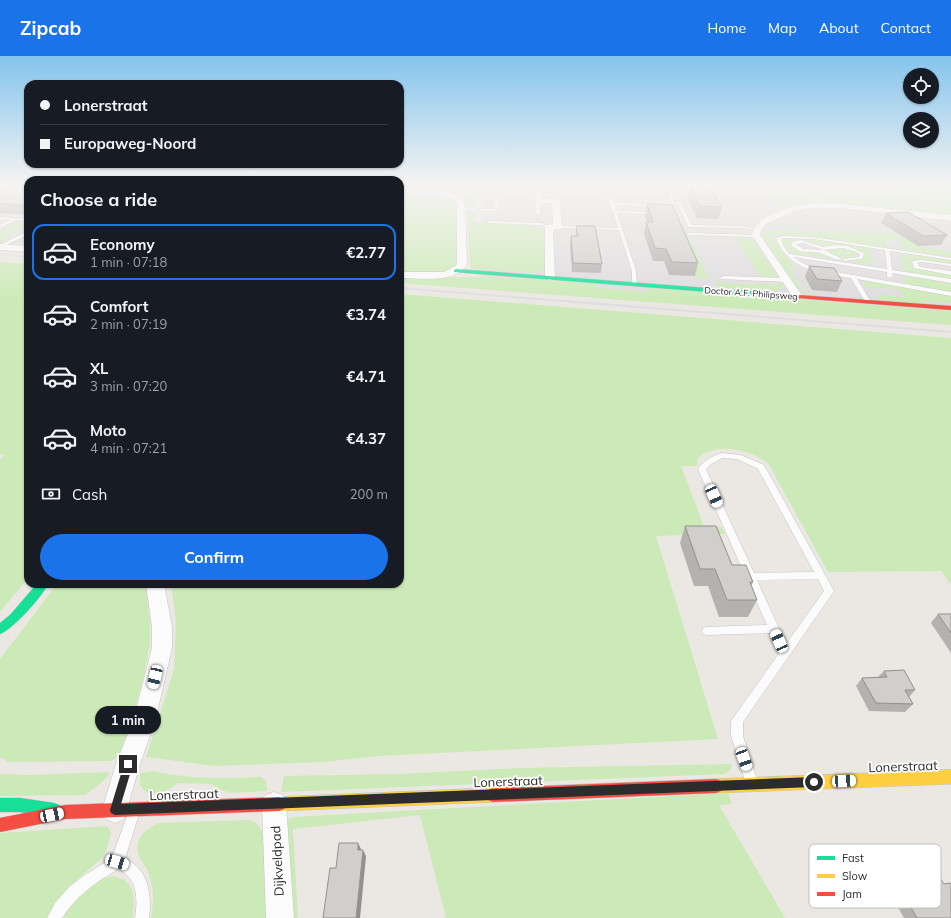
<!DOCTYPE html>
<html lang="en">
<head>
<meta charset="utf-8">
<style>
  :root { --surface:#171b24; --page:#20242c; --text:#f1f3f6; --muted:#9ea1a6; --line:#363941; --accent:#1a73e8 }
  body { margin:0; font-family:Mulish,sans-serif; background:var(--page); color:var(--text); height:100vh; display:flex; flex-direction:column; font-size:15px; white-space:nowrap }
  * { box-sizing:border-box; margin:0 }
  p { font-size:13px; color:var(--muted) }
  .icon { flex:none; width:22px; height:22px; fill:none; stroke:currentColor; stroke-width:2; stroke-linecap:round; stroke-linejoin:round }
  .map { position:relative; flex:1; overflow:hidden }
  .details { position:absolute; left:24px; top:120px; width:380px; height:412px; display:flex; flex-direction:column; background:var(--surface); border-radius:12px; box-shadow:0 1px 3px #0004 }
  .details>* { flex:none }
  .hud { position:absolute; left:24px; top:24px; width:380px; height:88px; border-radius:12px; box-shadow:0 1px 3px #0004; display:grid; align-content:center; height:88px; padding:0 16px; background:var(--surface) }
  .controls { position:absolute; left:903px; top:12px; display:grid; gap:8px }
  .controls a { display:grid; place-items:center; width:36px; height:36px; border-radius:50%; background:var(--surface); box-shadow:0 1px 3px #0004; font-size:20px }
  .end { position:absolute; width:18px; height:18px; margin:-9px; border:5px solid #2c2c2c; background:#fff; box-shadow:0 0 0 2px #fff }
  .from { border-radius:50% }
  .bubble { position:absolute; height:28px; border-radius:14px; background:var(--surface); box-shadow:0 1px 3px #0004; font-size:13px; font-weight:700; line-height:28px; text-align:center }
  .car { position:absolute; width:12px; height:24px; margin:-12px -6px; border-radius:5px; box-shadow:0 0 3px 1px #0007; background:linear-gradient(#fff 24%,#345 0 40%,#fff 0 76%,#345 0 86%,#fff 0) }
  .hud b { display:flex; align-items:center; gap:14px; height:38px; font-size:15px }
  .hud b+b { border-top:1px solid var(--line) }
  .hud i { width:10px; height:10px; background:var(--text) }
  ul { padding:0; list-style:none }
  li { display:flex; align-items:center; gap:12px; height:56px; margin:0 8px 6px; padding:0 8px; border:2px solid transparent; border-radius:12px }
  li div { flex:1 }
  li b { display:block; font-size:15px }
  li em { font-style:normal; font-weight:700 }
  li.on { border-color:var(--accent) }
  li>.icon { width:36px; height:36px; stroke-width:1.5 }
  h2 { padding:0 16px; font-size:18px; line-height:48px }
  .pay { display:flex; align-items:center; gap:10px; height:44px; padding:0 16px; font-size:15px }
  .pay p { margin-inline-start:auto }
  .primary-button { display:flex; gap:8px; margin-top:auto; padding:8px 16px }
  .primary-button a { flex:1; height:46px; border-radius:24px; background:var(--accent); color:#fff; font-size:16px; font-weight:700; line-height:46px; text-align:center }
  header { display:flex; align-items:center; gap:24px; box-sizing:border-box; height:56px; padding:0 20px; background:var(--accent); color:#fff }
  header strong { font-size:19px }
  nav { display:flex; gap:22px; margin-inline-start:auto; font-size:14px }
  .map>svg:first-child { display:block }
  .industrial { fill:#dfdcde }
  .green { fill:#cceab7 }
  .water { fill:#8edbf4 }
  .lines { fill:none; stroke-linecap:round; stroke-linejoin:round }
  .lane-casing { stroke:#c4c3c3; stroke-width:1 }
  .street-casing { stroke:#c4c3c3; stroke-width:1 }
  .fast-casing { stroke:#c4c3c3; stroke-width:1 }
  .slow-casing { stroke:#c4c3c3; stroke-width:1 }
  .jam-casing { stroke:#c4c3c3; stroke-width:1 }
  .lane { fill:#fcfbfb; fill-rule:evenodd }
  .street { fill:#fcfbfb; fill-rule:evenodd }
  .fast { fill:#16e098; fill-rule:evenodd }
  .slow { fill:#ffcf43; fill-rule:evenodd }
  .jam { fill:#f24e42; fill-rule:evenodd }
  .rail-far1 { stroke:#dedee0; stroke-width:1.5 }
  .rail { stroke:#dedee0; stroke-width:2 }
  .wall { fill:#b4b2af }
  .shaded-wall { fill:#92918e }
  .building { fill:#d1cfcb; stroke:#92918e }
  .route { fill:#2c2c2c }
  .labels { text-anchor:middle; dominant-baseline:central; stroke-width:3.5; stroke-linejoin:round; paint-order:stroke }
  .far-street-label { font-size:9px; fill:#2c2c2c; stroke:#fff }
  .near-street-label { font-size:13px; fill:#2c2c2c; stroke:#fff }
  .key { fill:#fff; stroke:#c0c0c0; stroke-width:1 }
  .key-label { font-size:11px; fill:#2c2c2c }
</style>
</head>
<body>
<header>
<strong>Zipcab</strong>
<nav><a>Home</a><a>Map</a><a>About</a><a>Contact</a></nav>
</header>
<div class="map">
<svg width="951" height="862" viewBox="0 0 951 862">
  <rect width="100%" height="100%" fill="#ebe7e2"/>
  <path class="industrial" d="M0,128h28v69l-28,-2z
    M484,128l286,6 26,15 35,-2 120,13v109l-470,-37 -3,-19z"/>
  <path class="green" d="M400,128l188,1 1,2 -98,-3v10h-14l-1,13 -9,-2 -3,-6 -10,-5 -51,-6 -3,-1z
    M619,128h73l259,6v1z
    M608,129l197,5h3l14,13 -25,3 -13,3 -18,-19 -158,-4z
    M812,134l139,3v23l-125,-13z
    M400,138c18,-1 40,-4 55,7 -1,11 5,60 0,65 -9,10 -43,6 -55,6z
    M469,156h6l-1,10 53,3 17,5v40l-10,3 -61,-4 -3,-2 -3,-54z
    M28,162v7l-22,12 6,1 -12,5v-11z
    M764,175l133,2 21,13 33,6v5l-51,-8v-8l-13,-2 -1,5 4,4 -74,-11 -45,-2 25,35h-7l13,19 14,4c-7,2 -15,-3 -20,-7l-34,-51 -1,-2z
    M677,176h10l22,47 -13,-1z
    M735,181l10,1 9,2 23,36 -3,2 -14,-1z
    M784,182l27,1 56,8 5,3v15l-25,-3 11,-1 6,-5 -3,-5 -14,-5 -13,-1 -11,1 -14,-5 -12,-1 -7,2 -1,3 7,5 13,2h10l14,7 -41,-6 -11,-13z
    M841,192l14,4 3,4 -1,2c-14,1 -18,0 -30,-6l2,-3z
    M901,197l50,7v4l-41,-6 1,10 40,6v6l-47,-8 -1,-1z
    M0,206l28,2v314l-28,34v-152l4,-5h-4z
    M904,220l47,6v10l-46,-7z
    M457,221h39l100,7v4l53,4v-4l302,23v14l-551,-42v-5z
    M715,224h3l2,3 58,2 -2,-3 8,2v2l-8,5 -57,-3z
    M866,225l85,14v8l-25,-2 -3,3 -43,-4 -4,-5 29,2 -6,-8 -33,-2 -4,-5z
    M400,238l551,44v247l-10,-14 -113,1 -60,-109c-17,-13 -53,-22 -70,-5l-1,8h-16l23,60 18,1 3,7 -69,2 62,203 -340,17 -54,6 -109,4 -69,-9 28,-87 2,-49 -5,-37h229z
    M57,528h88l5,39v20l-6,34 -16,54 -8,22 -5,6 -6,2 -101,1 -8,-5v-98z
    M732,708l-1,5 -6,5 -444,18 3,-16 115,-2 120,-6z
    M153,715c38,9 69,7 108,6l5,4 1,10 -36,2 -12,-4 -8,-5 -33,-1 -12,8 -16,3 -6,-4 -4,-5v-12z
    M109,716l-1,4 -7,7 -16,12 -85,1v-22l30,1z
    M728,737l4,11 -13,1 66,113h-339l-26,-103 -127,14 5,89h-14v-95l8,-6z
    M250,764c10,4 11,8 13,17l4,81h-116c3,-16 3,-31 -3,-46 -1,-5 -6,-9 -8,-13 -8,-18 4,-30 19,-36z
    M107,770l4,7 -4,15 -4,9 -32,28 -11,13 -13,20h-47v-85z
    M112,820c25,5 22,21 21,42h-70c13,-21 25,-35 49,-42z"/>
  <path class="water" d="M692,128h259v6z"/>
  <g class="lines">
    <defs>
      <path id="lane" d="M539,133l2,1 -1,23 -2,1 -2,-1 1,-23z
        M667,133h2l6,13h5l12,23 51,1 16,3 -2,1 -14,-2 -55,-1 -10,-23 -6,-1z
        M610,140l2,1 2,6 43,1 2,1 -2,1 -42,-1 2,6 38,1 2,1 -2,1 -38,-1 19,58 1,15 -5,-1v-14l-13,-41 -61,-2 -2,-1 2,-1 60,2 -10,-31z
        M497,141l2,1 -2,13 -36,-1 -2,-1 2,-1 33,1 1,-11z
        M28,160v3l-7,2 -5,-1 -16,8v-3l10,-5 -10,-1v-2l21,2z
        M490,165l50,2 11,4 -2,1 -9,-3 -52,-2v-1z
        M28,175v3l-28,14v-3z
        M690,177l67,2 2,1 -2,1 -69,-2v-2z
        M783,180l30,1 138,21v2l-61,-9 2,19 59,9v4l-59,-10 1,3 -3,2 -3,-2v-4l-94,-15 11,7 14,5 133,23v4l-94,-17 14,23 -5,1 -15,-25c-30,-5 -62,-7 -75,-40zM783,182l30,1 72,11 2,19 -98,-15 -6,-9 -2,-6z
        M801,184l22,7 12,-2 12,1 17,7 -1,5 -2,1 -18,2v-2l16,-2 1,-3 -6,-3 -11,-3 -20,2 -19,-7 -8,1 7,5 21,1 18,9c-4,2 -9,-1 -14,-3 -14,-8 -28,1 -37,-12l4,-3z
        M922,204l29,4v2l-29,-4 -5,1 3,4 31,4v4l-37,-7 -2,-7z
        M723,220l64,2 3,2 -3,2 -66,-3 -1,-1z
        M722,397l19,2 23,10 70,126 -91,131v14l13,41 -2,4 -4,2 -4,-2 -2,-4 -13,-41v-15l49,-69 -9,-19 -64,2 -4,-1 -1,-3 1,-3 4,-1 60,-2 -69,-156c7,-9 14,-13 24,-16zM722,402l15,1 21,10 56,103 -60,1 -48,-104 5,-5zM818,523l6,12 -38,53 -29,-64z
        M132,755l4,2 2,4 -13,42c24,10 27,36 24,59h-14c3,-19 3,-40 -17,-49 -22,13 -42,27 -56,49h-15l8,-15 14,-16 16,-12 27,-17 16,-45z"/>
      <path id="street" d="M424,133c15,1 31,2 41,14l2,60c-8,21 -48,15 -67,15v-6h44l12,-6 1,-3v-60c-12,-13 -40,-9 -57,-9v-4z
        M536,143h20l4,2 2,26 -1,2 -8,1 2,48 -5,3 -5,-3v-51l1,-2 7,-1 -1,-21h-16z
        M808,148h35l108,11v6l-108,-13h-35l-13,3 -29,13 -4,4 -2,7 43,62 -5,3 -4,-1 -42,-64c6,-22 36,-27 56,-31z
        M0,188l28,2v6l-28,-2z
        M146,528h18l8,43v21l-17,73 -15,43 -16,55 -9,4 -9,-4 -4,-9 14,-46 17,-43 19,-73v-21z
        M274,736l9,3 3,9 8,114h-28l-4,-114 3,-9z"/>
      <path id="fast" d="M456,213l343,26 3,2 -3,2 -345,-27v-2z
        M37,528h11c-6,13 -35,45 -48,50v-11l10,-8z
        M0,742h20l34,5 5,2 2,5 -2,5 -5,2 -34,-5h-20z"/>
      <path id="slow" d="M951,714v14l-235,9 -5,-2 -2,-5 2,-5 5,-2z
        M493,732l5,2 2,5 -2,5 -5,2 -214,9 -5,-2 -2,-5 2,-5 5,-2z"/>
      <path id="jam" d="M799,239l152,11v4l-154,-12 -1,-1z
        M716,723l5,2 2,5 -2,5 -5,2 -223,9 -5,-2 -2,-5 2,-5 5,-2z
        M279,741l5,2 2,5 -2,5 -5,2 -214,8 -65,13v-14l65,-13z"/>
    </defs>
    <use href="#lane" class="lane-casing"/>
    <use href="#street" class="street-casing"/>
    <use href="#fast" class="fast-casing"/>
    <use href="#slow" class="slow-casing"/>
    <use href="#jam" class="jam-casing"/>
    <use href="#lane" class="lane"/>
    <use href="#street" class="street"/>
    <use href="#fast" class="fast"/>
    <use href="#slow" class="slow"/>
    <use href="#jam" class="jam"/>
    <path class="rail-far1" d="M0,198l28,3"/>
    <path class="rail" d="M400,232l551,44"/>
  </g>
  <path class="wall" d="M690,131l32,20 -4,12 -21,-1 -10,-19z
    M28,132v27l-28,-2v-23z
    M647,148l51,59 -3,13 -26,-1 -5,-14h-11l-9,-27 2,-12h1l-2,-6z
    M886,157l61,22 -6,10 -23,1 -37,-23z
    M576,170l26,38 -1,9 -29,-1 -2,-27 1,-9h5z
    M809,210l33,15 -5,11 -25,-2 -7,-13z
    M685,470l68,56 -2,4 6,14 -9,17h-29l-11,-31h-14l-14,-43z
    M938,558h13v39l-20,-30z
    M884,615l31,19 -6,7 4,7 -8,8 -36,-1 -13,-25 6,-8 16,-1z
    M890,804l61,58h-47l-10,-18 1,-1 -11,-20 4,-2 -7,-11z"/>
  <path class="shaded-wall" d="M28,147v10l-4,-8z
    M358,787l3,6 -1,7 -2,-6z
    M363,794l3,6 -6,62h-4z"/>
  <path class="building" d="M9,131l19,1v15l-4,2 -24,-1v-14h2z
    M690,131l20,1 12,19 -22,-1z
    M647,148l25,1 26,58 -26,-1 -6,-13 -11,-1 -9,-26h7z
    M908,156l39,23 -24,1 -37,-23z
    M576,170h19l7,38 -29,-1 -2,-27h7z
    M809,210l25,2 8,13 -25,-2z
    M685,470h31l16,39h14l7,17h-3l7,18h-30l-12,-31h-15z
    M938,558h13v19z
    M904,614l11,20h-10l8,14 -37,-1 -14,-25 25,-1 -3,-6z
    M339,787h19v7h5l-7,68h-33l7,-50h6z
    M923,796l21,32 6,-1 1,1v34h-34l-14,-24 2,-1 -12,-20 5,-1 -8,-12z"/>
  <linearGradient id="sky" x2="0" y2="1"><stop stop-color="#84c4ed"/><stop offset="0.52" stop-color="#f6f4f2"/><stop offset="1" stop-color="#f6f4f2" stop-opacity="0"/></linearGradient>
  <rect width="951" height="248" fill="url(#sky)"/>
  <path class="route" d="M128,703l4,2 1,3 -12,40 693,-27 4,2 1,3 -1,4 -4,1 -699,28 -4,-2 -1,-3 14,-46 1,-3z"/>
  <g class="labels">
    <g class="far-street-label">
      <text transform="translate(751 237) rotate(4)">Doctor A.F. Philipsweg</text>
    </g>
    <g class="near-street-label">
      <text transform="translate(903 710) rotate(-2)">Lonerstraat</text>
      <text transform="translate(508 725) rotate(-2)">Lonerstraat</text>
      <text transform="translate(184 738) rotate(-2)">Lonerstraat</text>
      <text transform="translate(277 805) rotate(-93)">Dijkveldpad</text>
    </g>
  </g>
  <rect x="809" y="788" width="132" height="64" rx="6" class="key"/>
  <rect x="817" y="800" width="18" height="4" fill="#16e098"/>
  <rect x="817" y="818" width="18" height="4" fill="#ffcf43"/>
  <rect x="817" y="836" width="18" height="4" fill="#f24e42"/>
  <g class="key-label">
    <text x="842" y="806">Fast</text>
    <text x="842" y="824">Slow</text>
    <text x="842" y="842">Jam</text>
  </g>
</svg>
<div class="controls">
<a><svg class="icon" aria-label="locate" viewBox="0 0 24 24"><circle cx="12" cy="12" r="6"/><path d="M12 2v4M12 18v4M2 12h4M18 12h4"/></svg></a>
<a><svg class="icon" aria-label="layers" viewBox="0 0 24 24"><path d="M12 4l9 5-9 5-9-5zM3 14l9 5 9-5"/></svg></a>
</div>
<i class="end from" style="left:814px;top:726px"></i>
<i class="end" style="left:128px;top:708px"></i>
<div class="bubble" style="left:95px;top:650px;width:66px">1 min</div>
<i class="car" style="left:714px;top:440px;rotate:156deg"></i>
<i class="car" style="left:779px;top:585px;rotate:336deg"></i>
<i class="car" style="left:155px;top:621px;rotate:193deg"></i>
<i class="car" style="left:744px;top:703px;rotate:160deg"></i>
<i class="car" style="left:844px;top:725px;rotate:87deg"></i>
<i class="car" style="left:52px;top:759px;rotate:78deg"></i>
<i class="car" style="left:117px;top:806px;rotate:107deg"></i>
<div class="hud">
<b><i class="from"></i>Lonerstraat</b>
<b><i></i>Europaweg-Noord</b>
</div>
<section class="details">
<h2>Choose a ride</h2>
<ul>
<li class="on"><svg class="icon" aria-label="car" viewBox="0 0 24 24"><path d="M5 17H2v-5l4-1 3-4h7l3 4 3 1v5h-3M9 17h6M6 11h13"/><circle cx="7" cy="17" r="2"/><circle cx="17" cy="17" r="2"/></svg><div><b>Economy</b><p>1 min · 07:18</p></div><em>€2.77</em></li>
<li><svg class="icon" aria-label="car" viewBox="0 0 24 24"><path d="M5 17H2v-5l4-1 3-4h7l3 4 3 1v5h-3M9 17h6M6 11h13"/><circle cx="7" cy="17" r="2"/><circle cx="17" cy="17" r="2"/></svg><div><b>Comfort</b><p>2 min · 07:19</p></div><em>€3.74</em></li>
<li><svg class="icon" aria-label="car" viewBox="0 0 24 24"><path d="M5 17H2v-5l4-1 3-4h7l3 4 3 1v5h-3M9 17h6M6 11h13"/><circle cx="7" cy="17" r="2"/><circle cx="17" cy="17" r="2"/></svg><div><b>XL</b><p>3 min · 07:20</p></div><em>€4.71</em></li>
<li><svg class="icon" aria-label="car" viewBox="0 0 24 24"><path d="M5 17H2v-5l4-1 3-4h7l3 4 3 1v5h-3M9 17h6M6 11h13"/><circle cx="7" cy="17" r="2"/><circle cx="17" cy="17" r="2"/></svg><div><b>Moto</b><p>4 min · 07:21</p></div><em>€4.37</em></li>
</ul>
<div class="pay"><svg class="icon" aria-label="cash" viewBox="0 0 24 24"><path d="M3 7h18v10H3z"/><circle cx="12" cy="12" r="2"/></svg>Cash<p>200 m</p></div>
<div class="primary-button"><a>Confirm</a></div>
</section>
</div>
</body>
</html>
